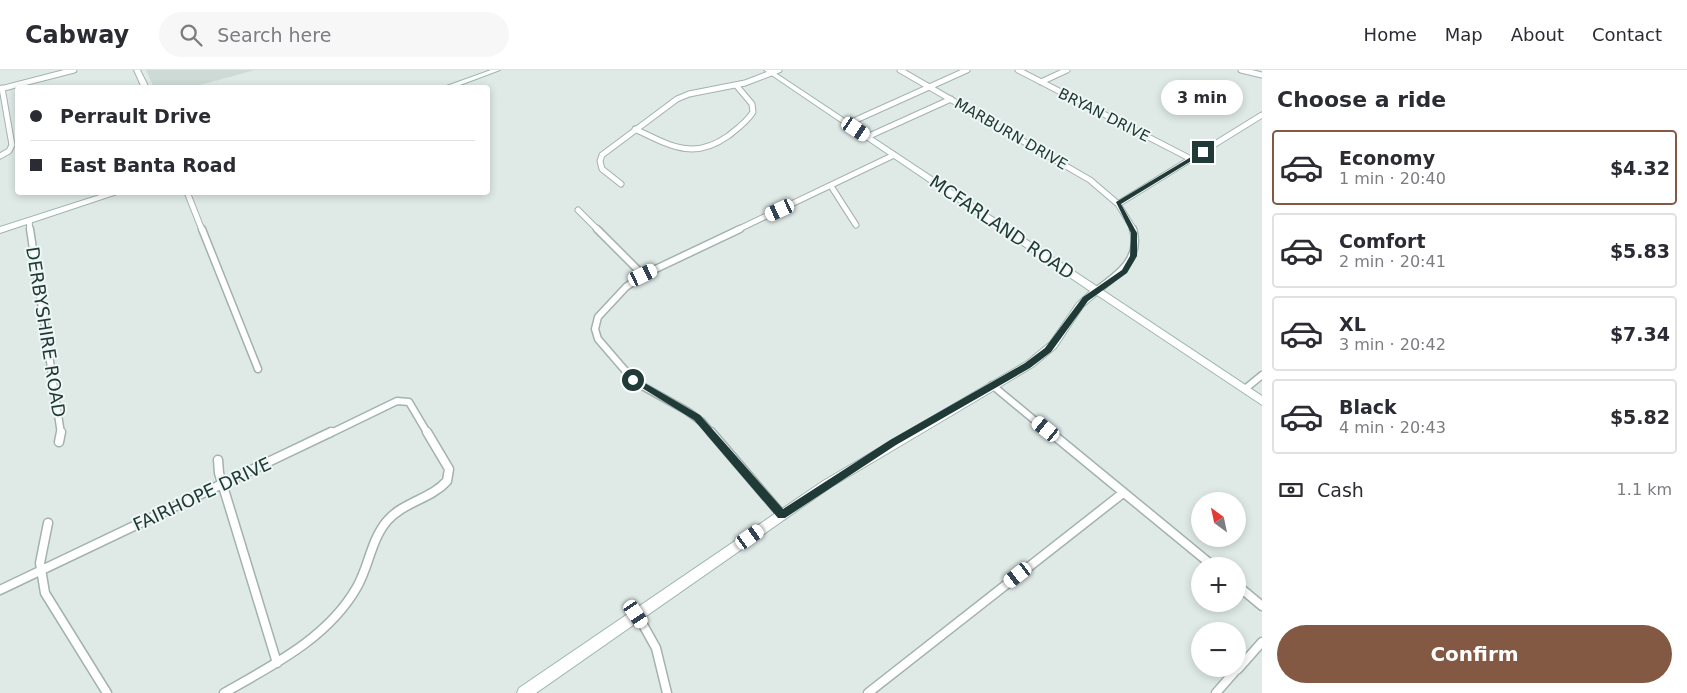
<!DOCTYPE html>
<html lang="en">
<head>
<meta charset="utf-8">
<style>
  :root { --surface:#fff; --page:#f7f7f7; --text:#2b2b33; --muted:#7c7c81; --line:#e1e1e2; --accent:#845943 }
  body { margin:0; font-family:"DejaVu Sans",sans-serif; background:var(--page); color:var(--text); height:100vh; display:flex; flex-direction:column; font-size:19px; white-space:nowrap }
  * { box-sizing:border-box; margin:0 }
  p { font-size:16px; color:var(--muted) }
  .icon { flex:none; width:28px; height:28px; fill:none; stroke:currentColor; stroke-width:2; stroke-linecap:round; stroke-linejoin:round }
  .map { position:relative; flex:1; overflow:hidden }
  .drawer { display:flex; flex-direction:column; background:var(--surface); width:425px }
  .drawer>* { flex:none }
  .hud { position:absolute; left:15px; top:15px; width:475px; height:110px; border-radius:5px; box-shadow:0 2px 8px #0003; display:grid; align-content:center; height:110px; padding:0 15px; background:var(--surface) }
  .needle { width:32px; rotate:327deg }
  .tools { position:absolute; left:1191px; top:422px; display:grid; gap:10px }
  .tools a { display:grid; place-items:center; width:55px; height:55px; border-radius:50%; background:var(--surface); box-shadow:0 2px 8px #0003; font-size:25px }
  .end { position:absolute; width:22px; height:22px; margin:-11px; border:6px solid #203a37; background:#fff; box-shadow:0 0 0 2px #fff }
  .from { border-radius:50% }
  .bubble { position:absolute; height:35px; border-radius:18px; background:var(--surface); box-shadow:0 2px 8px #0003; font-size:16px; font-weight:700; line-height:35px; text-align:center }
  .car { position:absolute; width:15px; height:30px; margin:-15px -8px; border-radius:6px; box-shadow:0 0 4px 1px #0007; background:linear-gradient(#fff 24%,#345 0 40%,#fff 0 76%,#345 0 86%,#fff 0) }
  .hud b { display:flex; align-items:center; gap:18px; height:48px; font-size:19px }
  .hud b+b { border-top:1px solid var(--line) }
  .hud i { width:12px; height:12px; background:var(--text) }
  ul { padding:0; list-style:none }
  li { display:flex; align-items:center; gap:15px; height:75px; margin:0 10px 8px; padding:0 5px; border:2px solid var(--line); border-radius:5px }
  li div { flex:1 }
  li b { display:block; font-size:19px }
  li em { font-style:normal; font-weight:700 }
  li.on { border-color:var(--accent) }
  li>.icon { width:45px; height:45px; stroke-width:1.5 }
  h2 { padding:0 15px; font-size:22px; line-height:60px }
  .pay { display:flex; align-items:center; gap:12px; height:55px; padding:0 15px; font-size:19px }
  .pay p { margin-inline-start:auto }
  .primary-button { display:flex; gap:10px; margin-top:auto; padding:10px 15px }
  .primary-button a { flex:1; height:58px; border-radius:30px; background:var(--accent); color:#fff; font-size:20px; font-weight:700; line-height:58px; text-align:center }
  header { display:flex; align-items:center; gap:30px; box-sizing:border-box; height:70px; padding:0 25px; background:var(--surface); border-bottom:1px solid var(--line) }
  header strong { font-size:24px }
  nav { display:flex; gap:28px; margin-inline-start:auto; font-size:18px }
  .search { width:350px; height:45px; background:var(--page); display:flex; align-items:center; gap:12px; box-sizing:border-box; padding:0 18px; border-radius:28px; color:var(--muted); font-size:19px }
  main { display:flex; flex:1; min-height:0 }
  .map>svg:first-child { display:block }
  .built { fill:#cddad6 }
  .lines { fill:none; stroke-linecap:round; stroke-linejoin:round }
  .street-far2-casing { stroke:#a2b2af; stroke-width:7 }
  .street-far1-casing { stroke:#a2b2af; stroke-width:9 }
  .street-casing { stroke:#a2b2af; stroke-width:11 }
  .secondary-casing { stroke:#9eb6b0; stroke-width:2 }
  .street-far2 { stroke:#fff; stroke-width:5 }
  .street-far1 { stroke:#fff; stroke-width:6 }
  .street { stroke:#fff; stroke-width:8 }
  .secondary { fill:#fff; fill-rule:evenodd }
  .route { fill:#203a37 }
  .labels { text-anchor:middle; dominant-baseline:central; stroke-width:4; stroke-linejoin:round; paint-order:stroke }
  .far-street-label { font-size:15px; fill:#203a37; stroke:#eff7f4 }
  .street-label { font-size:18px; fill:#203a37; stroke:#eff7f4 }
</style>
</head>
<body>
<header>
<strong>Cabway</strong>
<div class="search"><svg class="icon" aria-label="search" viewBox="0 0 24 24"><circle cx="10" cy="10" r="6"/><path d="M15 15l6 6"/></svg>Search here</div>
<nav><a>Home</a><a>Map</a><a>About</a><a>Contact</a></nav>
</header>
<main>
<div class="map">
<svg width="1262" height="623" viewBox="0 0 1262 623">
  <rect width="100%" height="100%" fill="#dfeae7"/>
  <path class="built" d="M146,0h109l-62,17 -39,1z"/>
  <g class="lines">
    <defs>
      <path id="street-far2" d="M900,0l190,110 28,24
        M1018,0l173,89
        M1241,0l21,5
        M1041,12l26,-12
        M0,19l74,-19
        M847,54l120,-54
        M635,59c34,16 58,32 93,7 9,-7 19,-14 25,-24l-1,-8 -16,-19
        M867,67l84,-38
        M0,86l9,-5 3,-6 -10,-57
        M621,114l-19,-15 -2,-8 2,-6 75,-56 12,-5 56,-11 34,-13
        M831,116l25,39
        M187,122l15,38
        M578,140l20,20
        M29,151l1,9
        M737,160l157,-75
        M1134,160l-16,-26 144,-89"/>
      <path id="street-far1" d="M30,159l31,205
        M202,159l56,140
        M597,159l46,46
        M1097,220c21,-15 45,-32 36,-61
        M992,315l59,49
        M1245,319l17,-14
        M329,364l68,-33 12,1 19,32
        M712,364l-10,-12 -15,-11 -52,-29 -37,-43 -3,-10 3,-12 28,-30 17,-12 97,-46"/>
      <path id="street" d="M711,362l71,83
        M1050,362l163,134
        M59,372l2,-10
        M218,390l1,13 58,190
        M48,453l-8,40 5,30 62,100
        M1238,516l24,20
        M0,520l331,-158
        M637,544l19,34 11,45
        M1238,599l24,-27
        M224,623c49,-28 104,-55 133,-106 12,-21 14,-47 30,-66 16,-19 44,-22 60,-40l2,-12 -22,-37
        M868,623l255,-200
        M1216,623l21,-24"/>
      <path id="secondary" d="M134,0h6l9,18h-7z
        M491,0h9l-48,18h-11z
        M764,0h7l491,326v9l-165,-110 -14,12 -27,41 -23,19 -202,120 -295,206h-19l2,-5 304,-207 204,-120 23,-19 27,-39 13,-12z
        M109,122h14l-123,41v-6z"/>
    </defs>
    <use href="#street-far2" class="street-far2-casing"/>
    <use href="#street-far1" class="street-far1-casing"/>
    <use href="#street" class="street-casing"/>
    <use href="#secondary" class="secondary-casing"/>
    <use href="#street-far2" class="street-far2"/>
    <use href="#street-far1" class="street-far1"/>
    <use href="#street" class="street"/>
    <use href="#secondary" class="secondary"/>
  </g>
  <path class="route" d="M1201,81l5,1 -85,52 16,29v23l-10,17 -39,28 -37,51 -21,16 -134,77 -111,73h-7l-84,-98 -65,-40 1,-2h6l64,37 83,94 107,-69 135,-77 20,-15 38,-51 39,-27 8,-14 1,-23 -15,-31z"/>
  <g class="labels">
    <g class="far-street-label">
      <text transform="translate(1104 45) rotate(27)">BRYAN DRIVE</text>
      <text transform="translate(1011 64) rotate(30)">MARBURN DRIVE</text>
    </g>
    <g class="street-label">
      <text transform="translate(1002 157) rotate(34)">MCFARLAND ROAD</text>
      <text transform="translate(46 262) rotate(81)">DERBYSHIRE ROAD</text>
      <text transform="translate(202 424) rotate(-25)">FAIRHOPE DRIVE</text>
    </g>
  </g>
</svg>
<div class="tools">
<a><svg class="needle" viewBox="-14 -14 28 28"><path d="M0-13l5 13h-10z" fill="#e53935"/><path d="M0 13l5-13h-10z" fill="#7c7c81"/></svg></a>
<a>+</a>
<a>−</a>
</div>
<i class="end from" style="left:633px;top:310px"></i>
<i class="end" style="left:1203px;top:82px"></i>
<div class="bubble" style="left:1161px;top:10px;width:82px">3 min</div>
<i class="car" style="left:856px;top:59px;rotate:124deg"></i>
<i class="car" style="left:780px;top:140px;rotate:245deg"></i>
<i class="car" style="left:643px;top:205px;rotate:64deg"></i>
<i class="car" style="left:1046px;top:359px;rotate:309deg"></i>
<i class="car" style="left:750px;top:467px;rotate:55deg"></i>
<i class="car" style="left:1018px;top:505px;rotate:232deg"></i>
<i class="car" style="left:636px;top:544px;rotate:146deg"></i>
<div class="hud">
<b><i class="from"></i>Perrault Drive</b>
<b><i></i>East Banta Road</b>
</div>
</div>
<section class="drawer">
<h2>Choose a ride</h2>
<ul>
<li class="on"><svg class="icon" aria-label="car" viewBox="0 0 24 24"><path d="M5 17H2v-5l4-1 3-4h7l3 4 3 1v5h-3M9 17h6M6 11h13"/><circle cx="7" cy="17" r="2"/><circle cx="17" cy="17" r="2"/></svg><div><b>Economy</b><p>1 min · 20:40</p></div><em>$4.32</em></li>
<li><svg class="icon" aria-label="car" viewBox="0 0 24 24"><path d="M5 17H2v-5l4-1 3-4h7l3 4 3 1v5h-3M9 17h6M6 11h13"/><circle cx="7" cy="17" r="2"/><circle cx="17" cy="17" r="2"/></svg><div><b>Comfort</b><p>2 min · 20:41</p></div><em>$5.83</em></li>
<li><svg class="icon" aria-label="car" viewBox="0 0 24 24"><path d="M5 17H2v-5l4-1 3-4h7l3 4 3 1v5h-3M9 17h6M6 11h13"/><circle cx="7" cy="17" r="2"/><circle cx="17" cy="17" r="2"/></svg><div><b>XL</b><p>3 min · 20:42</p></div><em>$7.34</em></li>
<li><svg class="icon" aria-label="car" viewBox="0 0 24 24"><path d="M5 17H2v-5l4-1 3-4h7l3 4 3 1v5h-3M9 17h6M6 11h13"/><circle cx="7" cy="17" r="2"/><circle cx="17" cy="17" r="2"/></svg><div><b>Black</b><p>4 min · 20:43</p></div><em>$5.82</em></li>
</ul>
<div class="pay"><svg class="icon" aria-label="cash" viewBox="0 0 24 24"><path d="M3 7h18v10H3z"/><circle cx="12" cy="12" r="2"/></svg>Cash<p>1.1 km</p></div>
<div class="primary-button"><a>Confirm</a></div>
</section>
</main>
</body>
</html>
